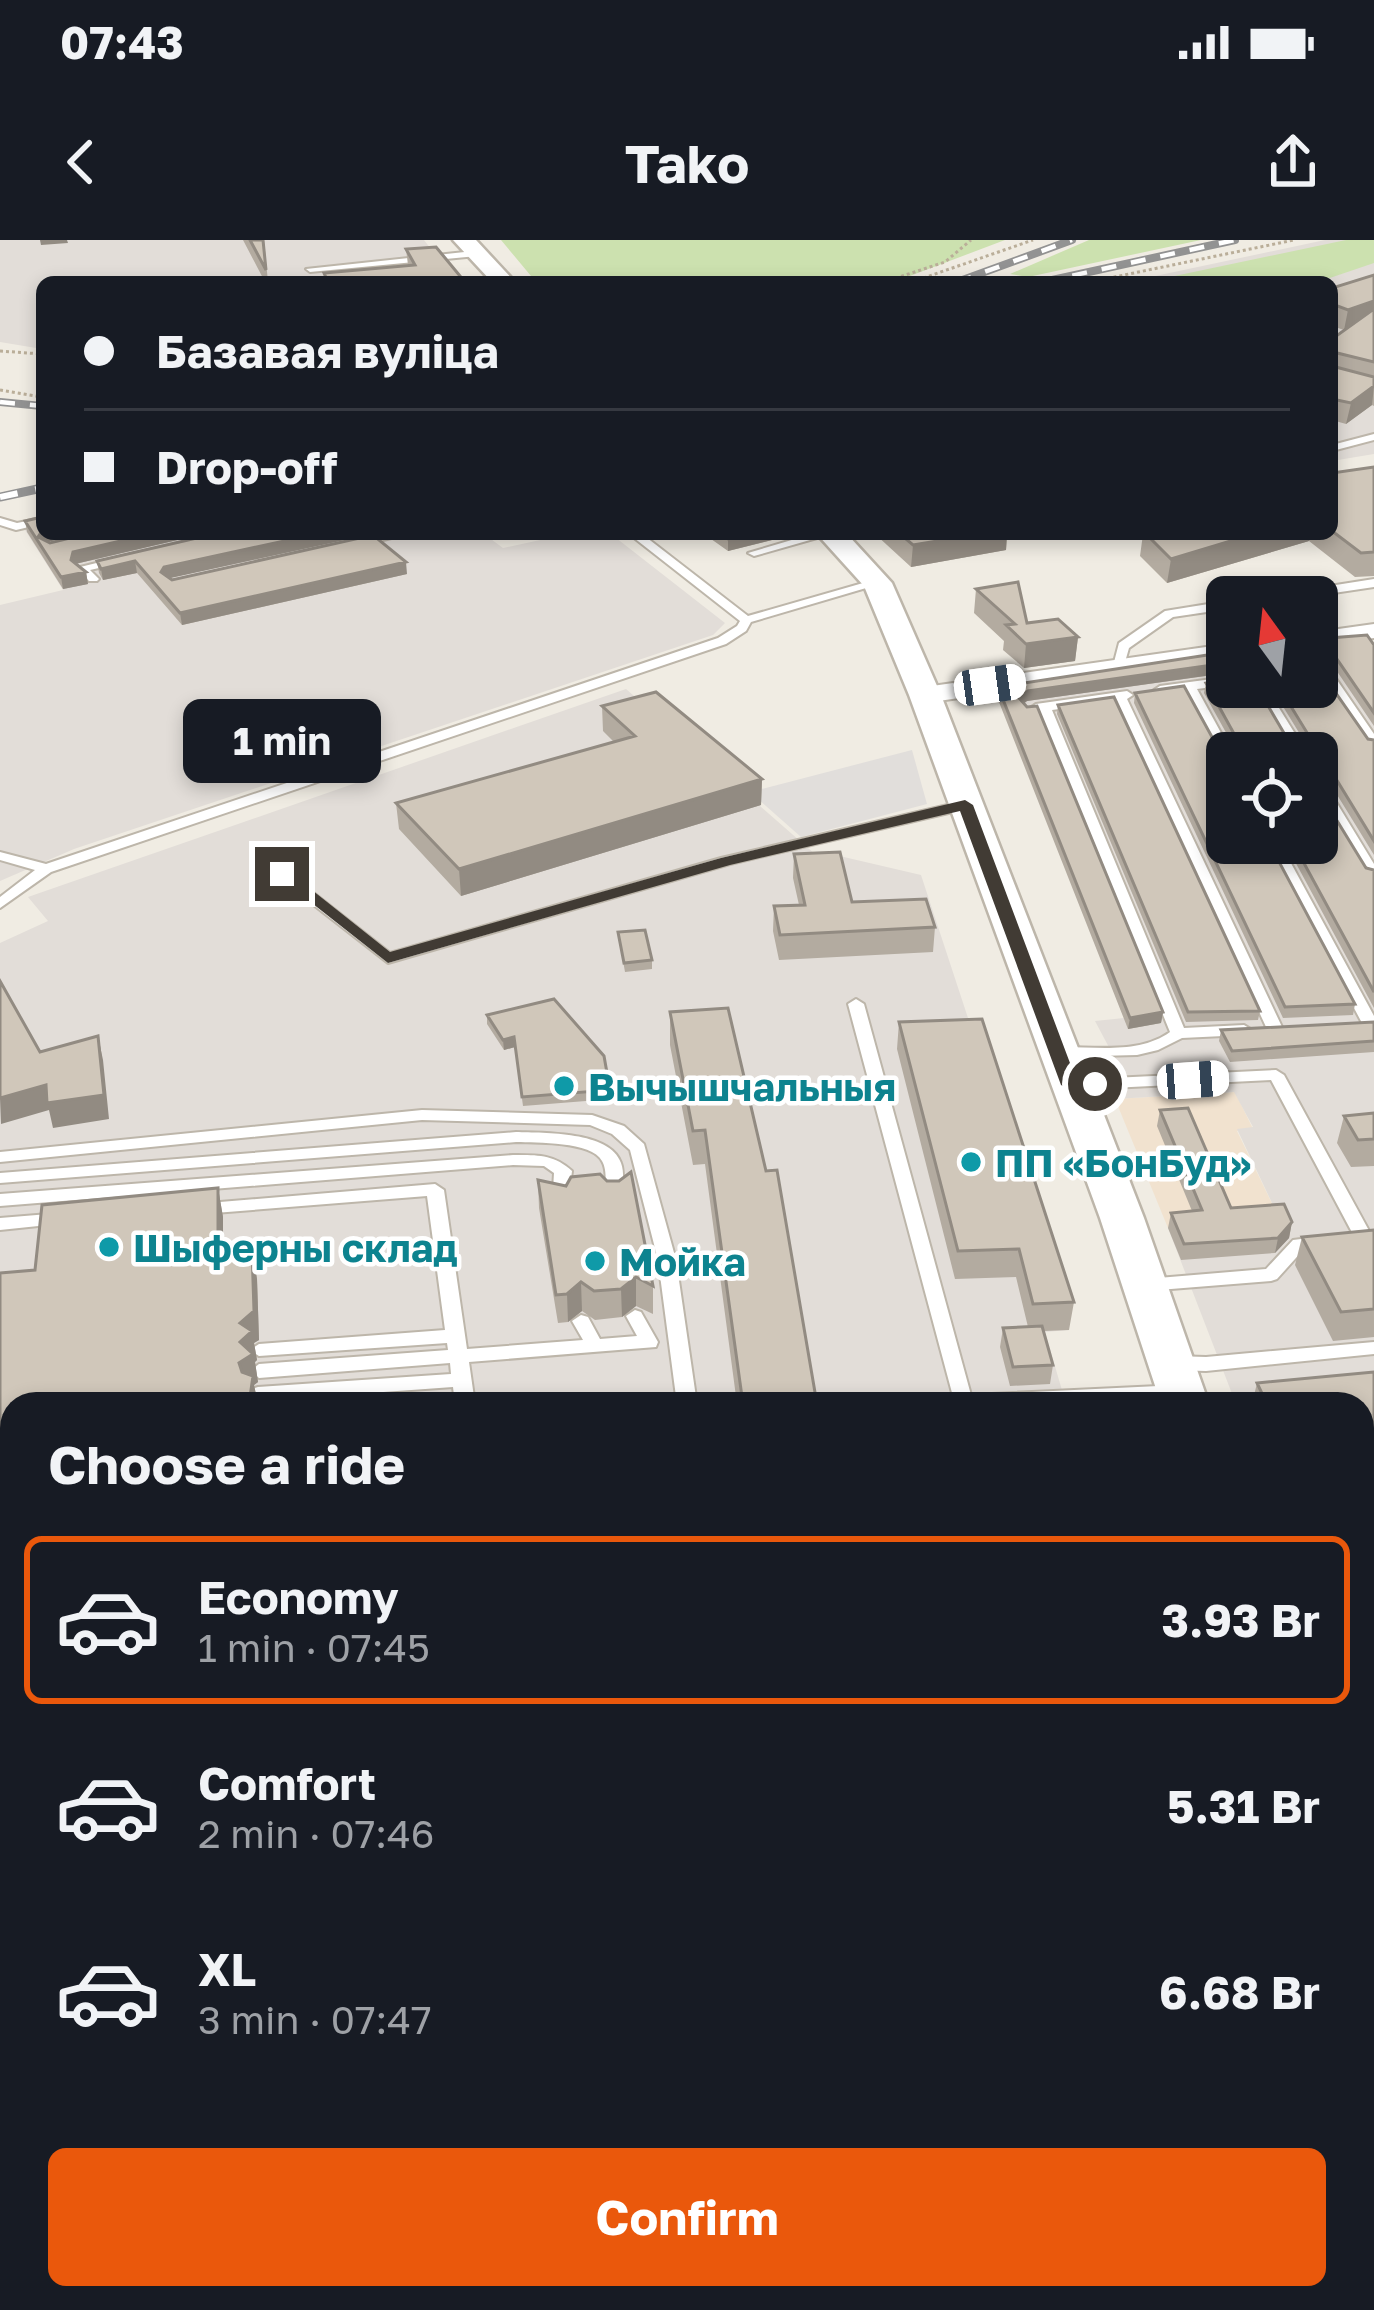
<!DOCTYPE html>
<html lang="en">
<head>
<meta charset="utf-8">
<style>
  :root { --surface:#171b24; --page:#20242c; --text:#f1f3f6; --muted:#9ea1a6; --line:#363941; --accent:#ea580c }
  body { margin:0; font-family:"Golos Text",sans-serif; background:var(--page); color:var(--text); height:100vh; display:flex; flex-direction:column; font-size:45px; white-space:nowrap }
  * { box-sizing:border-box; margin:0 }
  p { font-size:39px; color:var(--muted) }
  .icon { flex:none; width:66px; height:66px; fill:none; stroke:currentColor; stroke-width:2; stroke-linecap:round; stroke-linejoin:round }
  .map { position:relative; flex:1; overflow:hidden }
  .sheet { position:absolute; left:0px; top:1152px; width:1374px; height:918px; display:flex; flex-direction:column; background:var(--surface); border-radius:36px 36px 0 0; box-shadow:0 6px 18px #0003 }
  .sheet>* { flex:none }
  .banner { position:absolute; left:36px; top:36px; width:1302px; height:264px; border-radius:18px; box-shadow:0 6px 18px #0003; display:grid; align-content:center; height:264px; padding:0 48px; background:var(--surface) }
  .needle { width:78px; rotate:345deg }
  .fabs { position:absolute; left:1206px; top:336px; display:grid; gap:24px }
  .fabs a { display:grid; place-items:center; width:132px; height:132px; border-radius:18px; background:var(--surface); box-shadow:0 6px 18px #0003; font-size:60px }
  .end { position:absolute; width:54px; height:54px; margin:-27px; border:15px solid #413b34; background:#fff; box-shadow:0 0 0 6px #fff }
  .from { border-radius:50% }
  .bubble { position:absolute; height:84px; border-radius:18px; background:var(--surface); box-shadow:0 6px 18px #0003; font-size:39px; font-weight:700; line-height:84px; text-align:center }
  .car { position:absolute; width:36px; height:72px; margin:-36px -18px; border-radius:15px; box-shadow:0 0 9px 3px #0007; background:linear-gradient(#fff 24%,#345 0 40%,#fff 0 76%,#345 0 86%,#fff 0) }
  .banner b { display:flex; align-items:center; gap:42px; height:114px; font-size:45px }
  .banner b+b { border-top:3px solid var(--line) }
  .banner i { width:30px; height:30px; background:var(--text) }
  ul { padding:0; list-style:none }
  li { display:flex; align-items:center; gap:36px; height:168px; margin:0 24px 18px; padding:0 24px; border:6px solid transparent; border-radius:18px }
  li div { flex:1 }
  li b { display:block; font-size:45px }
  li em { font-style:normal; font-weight:700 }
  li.on { border-color:var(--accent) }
  li>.icon { width:108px; height:108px; stroke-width:1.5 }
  h2 { padding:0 48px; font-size:54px; line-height:144px }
  .primary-button { display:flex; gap:24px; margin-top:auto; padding:24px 48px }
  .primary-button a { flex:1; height:138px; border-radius:18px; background:var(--accent); color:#fff; font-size:48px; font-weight:700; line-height:138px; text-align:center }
  .status { display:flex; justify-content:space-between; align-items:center; height:84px; padding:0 60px; background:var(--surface); direction:ltr }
  .status svg { height:33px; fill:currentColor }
  header { display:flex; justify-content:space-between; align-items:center; height:156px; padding:0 48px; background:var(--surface); font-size:54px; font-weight:700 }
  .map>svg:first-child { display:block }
  .commercial { fill:#f1e2cf }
  .industrial { fill:#e2ddd8; fill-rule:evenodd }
  .green { fill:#cce1af }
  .parking { fill:#e1dedb }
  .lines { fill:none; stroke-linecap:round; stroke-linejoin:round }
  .service-casing { stroke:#bdb6aa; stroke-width:4 }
  .minor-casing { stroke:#bdb6aa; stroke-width:4 }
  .tertiary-casing { stroke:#bdb6aa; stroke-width:5 }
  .primary-casing { stroke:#d7b36a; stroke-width:5 }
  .path-far1 { stroke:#baae99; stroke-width:3; stroke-dasharray:3 3; stroke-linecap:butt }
  .path { stroke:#baae99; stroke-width:8; stroke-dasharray:8 8; stroke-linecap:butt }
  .service { fill:#fff; fill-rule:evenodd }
  .minor { fill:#fff; fill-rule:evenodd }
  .tertiary { fill:#fff; fill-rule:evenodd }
  .primary { fill:#f4d797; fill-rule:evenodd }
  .rail-far2-casing { stroke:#929292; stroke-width:8 }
  .rail-far1-casing { stroke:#929292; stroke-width:9 }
  .rail-casing { stroke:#929292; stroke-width:16 }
  .rail-far2 { stroke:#fff; stroke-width:4.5; stroke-dasharray:15; stroke-linecap:butt }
  .rail-far1 { stroke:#fff; stroke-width:6; stroke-dasharray:18; stroke-linecap:butt }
  .rail { stroke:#fff; stroke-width:12; stroke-dasharray:36; stroke-linecap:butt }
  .wall { fill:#b3aba0 }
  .shaded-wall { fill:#928b82 }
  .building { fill:#d0c7ba; stroke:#928b82; stroke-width:3 }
  .route { fill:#413b34 }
  .culture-dot { fill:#0f9aa8; stroke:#fff; stroke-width:4.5 }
  .labels { text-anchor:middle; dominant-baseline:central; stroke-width:9; stroke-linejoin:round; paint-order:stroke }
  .culture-label { font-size:39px; font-weight:bold; fill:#0d838f; stroke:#fff; text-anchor:start }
</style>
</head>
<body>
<div class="status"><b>07:43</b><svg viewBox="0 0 49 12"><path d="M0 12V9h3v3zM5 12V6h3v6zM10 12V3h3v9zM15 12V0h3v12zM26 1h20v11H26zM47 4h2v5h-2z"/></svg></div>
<header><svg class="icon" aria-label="back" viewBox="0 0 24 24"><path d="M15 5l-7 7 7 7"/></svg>Tako<svg class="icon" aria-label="share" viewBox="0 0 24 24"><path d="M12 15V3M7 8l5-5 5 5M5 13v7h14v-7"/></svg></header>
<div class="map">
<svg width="1374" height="2070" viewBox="0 0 1374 2070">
  <rect width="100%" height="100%" fill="#f0ece3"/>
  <path class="commercial" d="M1235,852l18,37 -16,2 43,89 -112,8 -53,-129z"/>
  <path class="industrial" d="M0,0h424l32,42h-414v67l-42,-7z
    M1325,0h49v97l-42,-6v-49h-205z
    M1332,115l42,10v89l-42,7z
    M42,277v17h442l19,14 65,-14h43l114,89 -12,12 -639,214 -74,32v-276l63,-15 -43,-68z
    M1317,409l14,9 43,66v802l-12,1v-123h-126l-68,-176 112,-8 -43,-91 16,-2 -19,-35 -119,7 -11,-28 17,-1 -26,-49 29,-3 -126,-323 229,-33v25h90zM1227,513h90v90h-90z
    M626,449l190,166 15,-1 90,21 143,435 5,20 -24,2 21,72h-1054v244l-12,1v-706l48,-22 -20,-24z
    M1374,1636v434h-1374v-284l12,-4v276h1350v-421z"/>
  <path class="green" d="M501,0h504l-111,42h-358z
    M1089,0h112l-173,37 -18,-3z
    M1346,0h28v23l-56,19h-172z"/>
  <path class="parking" d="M912,510l15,54 -126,33 -51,-45z"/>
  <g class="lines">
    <defs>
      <path id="service" d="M474,11l3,5 -167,16 -4,-3z
        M1374,194v6l-42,11v-6z
        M0,278l17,5 25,-5v6l-26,6 -16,-5z
        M386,294h22l-54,13 -6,-3z
        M629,294h13l106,82 129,-37 6,4 -132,39 -5,9 -20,13 -675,228 -51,36v-11l35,-27 -35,-10v-8l46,12 672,-226 19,-12 3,-5z
        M812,294h19l-77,22 -6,-3z
        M117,318l6,3 -2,2 -31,7 9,9 -2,2h-8l-13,-13z
        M1374,339v8l-67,10h-28l6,-4z
        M1227,361v8l-54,8 -44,31 -6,21 -10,-3 6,-23 46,-32z
        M1317,423l9,1 48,70v14l-5,-1 -52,-76z
        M1227,437v8l-30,4 35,64h-5v7l-7,-4 -35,-66 -25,4 -6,-4 6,-4z
        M1254,447h12l41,66h-14z
        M1127,451l6,4 -6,4 156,330 -2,3 -6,2 -8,-5 -152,-328 -63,9 132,318 60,-3 8,5 -8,5 -62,3 -24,12 -21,5 -81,2 -8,-5 8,-5c37,-1 82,8 114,-15l-131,-321 -9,-3 6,-4z
        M1317,538l7,4 50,82v16l-7,-4 -50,-83z
        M965,561l7,4 -2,3 -240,56 -342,99 -113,-88 2,-3h10l103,81 331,-95z
        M1266,603h14l94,173v11l-10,-1 -2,-3z
        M856,759l8,5 107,391 209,-10 7,2 3,5 -3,5 -120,7h-112l-107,-400z
        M1276,830l8,5 89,163 -3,4 -6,2 -9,-6 -84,-158 -200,10 -8,-5 8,-5z
        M422,870l170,5 32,11 20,18 32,116 21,144h-20l-19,-144 -28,-110 -18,-16 -22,-9 -168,-5 -422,42v-10z
        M516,892c28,1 94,-1 105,31 4,10 1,27 2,38l-3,4h-12l-3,-4c0,-12 3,-30 -3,-40 -10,-20 -66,-18 -86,-19l-516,41v-10z
        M513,915c23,0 41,-1 59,16l-5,39h-12l-3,-4 2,-33 -10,-7 -31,-1 -513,41v-12z
        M435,944l9,6 23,159 116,-9 -11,-19 9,-6 7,2 12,22 37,-3 -11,-20 9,-6 6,2 17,30 -2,5 -187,15 6,42h-20l-2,-17 -195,14 -7,-2 -3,-5 3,-5 7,-2 193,-13 -1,-11 -191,15 -9,-7 9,-7 189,-14 -1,-7 -188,13 -9,-6 9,-6 186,-14 -18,-134 -225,18 -9,-6 3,-4z
        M61,973l6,2 3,4 -3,4 -67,7v-12z
        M1325,996l9,6 -3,4 -27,3 -27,30 -6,2 -125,10 -9,-6 9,-6 120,-10 27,-29z
        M1374,1102v12l-168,17 -33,-1 -9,-7 9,-7 33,1z
        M12,1348v16l-12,1v-16z
        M12,1523v86l-4,10 -8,3v-85l4,-12z
        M0,1691l12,6v26l-12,-6z
        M1374,1773v22l-12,1v-22z
        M1362,1879l9,3 3,7v49l-9,-4 -3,-7z
        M12,1885v24l-12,1v-24z"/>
      <path id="minor" d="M1374,384v14l-57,8v-14z
        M1227,404v14l-302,45 -13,-8 13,-8z"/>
      <path id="tertiary" d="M453,0h23l39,42h-23z
        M817,294h30l45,49 49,112 203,523 65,186h-48l-61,-186 -191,-523 -45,-109z"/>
      <path id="primary" d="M1374,1327v52l-12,1v-52z
        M12,1454v58l-12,1v-58z"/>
    </defs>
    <use href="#service" class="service-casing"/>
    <use href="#minor" class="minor-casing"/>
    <use href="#tertiary" class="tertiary-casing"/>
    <use href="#primary" class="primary-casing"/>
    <path class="path-far1" d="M884,42l61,-20 26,-22
      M912,42l121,-42
      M1090,42l204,-42
      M0,111l42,3
      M0,150l42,7"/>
    <path class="path" d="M1362,1595l12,31"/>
    <use href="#service" class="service"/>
    <use href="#minor" class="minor"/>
    <use href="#tertiary" class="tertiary"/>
    <use href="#primary" class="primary"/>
    <defs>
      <path id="rail-far2" d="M957,42l115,-42
        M1043,42l192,-42
        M0,162l42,4"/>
      <path id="rail-far1" d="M0,257l42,-9"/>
      <path id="rail" d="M1362,1865l12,-2
        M0,2026l12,-2
        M0,2069l83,-11"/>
    </defs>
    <use href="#rail-far2" class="rail-far2-casing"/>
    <use href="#rail-far1" class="rail-far1-casing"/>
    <use href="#rail" class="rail-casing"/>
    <use href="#rail-far2" class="rail-far2"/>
    <use href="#rail-far1" class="rail-far1"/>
    <use href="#rail" class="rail"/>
  </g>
  <path class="wall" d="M243,0h21l4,42h-3z
    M406,9l59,33h-140l-1,-9 84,-8z
    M1374,35v131l-2,-1 -26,19 -14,-4v-81l12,-9 -12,-4v-38z
    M1374,227v109l-19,1 -46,-36 -142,42 -27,-27 3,-22h189v-61z
    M25,281l17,13h35l-29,8 2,1 36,-9h117l-128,30 11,8 2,12 -25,5 -36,-57z
    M214,294h158l-203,44 3,2 235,-6 -225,51 -45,-52 -34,7 -4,-7 -2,-12z
    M704,294h92l-68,17z
    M875,294h132l-1,16 -95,17z
    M976,349l51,34 51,14 -3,24 -51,7 -21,-18 1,-9 -30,-28z
    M1227,373v25l-19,-13 2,-10z
    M1317,399l57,6v81l-44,-65 -13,-1z
    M1227,412v21l-200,28 -3,2 139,309 -2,11 -33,6 -131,-332 1,-10z
    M1206,443l85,62 15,-1 -35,-57h46l51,52 6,1v115l-46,-75 -11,-4v-23l-83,-6 -30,-54z
    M1135,453l83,55 9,95 128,161 -2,11 -70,3 -149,-315z
    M1058,465l202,306 -2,9 -72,2 -129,-308z
    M602,466l160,73 -1,26 -300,91 -62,-67 -3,-26 218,-61 -11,-11z
    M1285,603h32l57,27v138z
    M794,614l58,48 83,25 -2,25 -154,8 -6,-29 1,-25 25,-1 -6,-27z
    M618,692l34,28v9l-27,3z
    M670,772l147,392h-80l-32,-240 -12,1 -23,-120z
    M487,775l123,75 1,9 -88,7 -8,-59 -11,3 -17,-26z
    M899,782l175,280 -5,28 -25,1 9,34 -3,19 -40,2 -10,-39 3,-19 25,-1 -12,-50 -61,2 -58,-230z
    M1374,782v30l-144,10 -11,-21 2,-11z
    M1160,870l71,98 61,14 -3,16 -14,15 -94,7 -13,-32 3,-15 21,-2 -35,-85z
    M1374,873v53l-23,1 -14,-24 7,-27z
    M538,940l115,106v28l-17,-8 -14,11 -27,3 -13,-9 -14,11 -10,1 -19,-115z
    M218,948l5,29v36l29,-3 5,29 2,61 -5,3 3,17 -2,2 3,20 -4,3 4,19h-246v160l-12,1v-292l35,-3z
    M1374,990v107l-41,4 -38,-76 7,-28z
    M1374,1132v105l-12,1v-74h-110l5,-21z
    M1374,1617v58l-12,1v-58z"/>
  <path class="shaded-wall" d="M40,0h27l1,3 -27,2z
    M1374,61v19l-30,10 4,-20z
    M1374,146l-2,19 -26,19 5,-21z
    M42,291v3h35l-33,9 -3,5 -3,-11z
    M151,294h52l-128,30 -4,-4 2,-8z
    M317,294h55l-206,45 -5,-7 3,-5z
    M749,294h47l-68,17v-12z
    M980,294h27l-1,16 -95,17 2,-22z
    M1254,294h56l-1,7 -142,42 4,-24z
    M135,321l2,12 -34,7 -2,-11z
    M406,322l1,12 -225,51 -2,-12z
    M86,332l2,12 -25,5 -2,-12z
    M1078,397l-3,24 -51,7 2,-24z
    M1227,423l-1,10 -199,28 -9,7 1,-10 9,-7z
    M762,539l-1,26 -300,91 -2,-27z
    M1163,772l-2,11 -33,6 2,-11z
    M98,796l5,24 6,59 -56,9 -4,-18 -48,14 -1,-26 46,-13z
    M514,797l1,10 -11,3 -1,-10z
    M218,948l5,29v65l-5,-29z
    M1292,982l-3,16 -14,15 3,-15z
    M252,1010l5,29 2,61 -5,3 3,17 -2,2 3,20 -4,3 4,19h-9l-5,-12 -5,-29 1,-40z
    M636,1037v29l-14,11 -1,-28z
    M581,1042l1,29 -14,11 -1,-28z
    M0,1759l11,26 -11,76z"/>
  <path class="building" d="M250,0h13l3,30z
    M436,7l29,35h-137l-4,-9 91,-8 -9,-16z
    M1374,35v26l-26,9 -16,-6v-16z
    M1374,69v53l-37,-9 -5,4v-18z
    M1332,123v3l42,11v9l-23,17 -19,-4z
    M1374,227v85l-13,1 -29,-22v-58z
    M42,277v14l-4,6 12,6 36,-9h65l-78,18 -2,8 15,12 -25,5 -36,-56z
    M214,294h103l-153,33 -3,5 11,8 201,-45 33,27 -226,51 -45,-52 -34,8 -4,-8z
    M720,294h29l-21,5z
    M900,294h80l-67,11z
    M1146,294h108l-83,25z
    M1018,342l9,41 31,-4 20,18 -52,7 -20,-19 9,-1 -39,-35z
    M1227,373v15l-17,-13z
    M1367,395l7,10v68l-42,-61 -15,-2v-11z
    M1227,412v11l-199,28 -9,7 8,9 10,-1 126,306 -33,6 -132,-331z
    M1317,426l51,73 6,1v101l-44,-72 -13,-4v-12h-87l8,-12 -32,-58 21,-4v8h30l34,58 23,-1 -35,-57h38z
    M1184,446l34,62 9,5v90h42l86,161 -70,3 -150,-314z
    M656,452l106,87 -303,90 -63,-66 239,-67 -33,-30z
    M1114,457l146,314 -72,1 -130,-307z
    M1317,548l49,80 8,2v122l-81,-149h24z
    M840,612l12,50 74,-3 9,28 -155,8 -6,-29 31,-1 -11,-51z
    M645,690l7,30 -28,3 -6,-31z
    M0,741l40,71 58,-16 6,59 -57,8 -1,-18 -46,13z
    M554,759l50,57 6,34 -88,7 -8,-60 -11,3 -16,-25z
    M728,768l38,163 11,-1 40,234h-74l-38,-274 -12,1 -23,-119z
    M982,779l92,283 -41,2 -14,-55 -61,2 -59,-229z
    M1374,782v19l-142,10 -11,-21z
    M1188,868l43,100 53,-4 8,18 -14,16 -94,6 -13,-31 31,-3 -42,-100z
    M1374,873v26l-16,1 -14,-24z
    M631,932l22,114 -17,-9 -15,12 -27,2 -13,-9 -14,12 -11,1 -18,-115 28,6 5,-9 29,-3 7,7h12z
    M218,948v65l34,-3 2,61 -14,12 12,8 -12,11 13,12 -14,9 3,9 11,4 -4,28h-237v130l-12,1v-262l35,-3 7,-65z
    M1374,990v79l-33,3 -39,-75z
    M1042,1086l11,39 -40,2 -10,-39z
    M1374,1132v78l-12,1v-47h-95l-10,-21z
    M1374,1617v40l-12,1v-40z
    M365,2058h103v12h-103z"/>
  <path class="route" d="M965,560l8,5 103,274 25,1v8l-31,2 -9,-5 -101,-274 -230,54 -342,98 -113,-89 13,-3 102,81 331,-94z"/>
  <g class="culture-dot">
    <circle cx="564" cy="846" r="12"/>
    <circle cx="971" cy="922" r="12"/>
    <circle cx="109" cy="1007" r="12"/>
    <circle cx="595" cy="1021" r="12"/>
  </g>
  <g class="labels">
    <g class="culture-label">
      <text x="588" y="846">Вычышчальныя</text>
      <text x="995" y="922">ПП «БонБуд»</text>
      <text x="133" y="1007">Шыферны склад</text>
      <text x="619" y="1021">Мойка</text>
    </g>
  </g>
</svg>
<div class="fabs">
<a><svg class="needle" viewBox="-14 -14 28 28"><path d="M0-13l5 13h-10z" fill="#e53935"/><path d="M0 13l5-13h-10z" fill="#9ea1a6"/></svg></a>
<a><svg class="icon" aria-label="locate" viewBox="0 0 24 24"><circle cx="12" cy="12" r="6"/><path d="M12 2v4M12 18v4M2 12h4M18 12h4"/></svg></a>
</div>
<i class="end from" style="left:1095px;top:844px"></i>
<i class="end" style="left:282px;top:634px"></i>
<div class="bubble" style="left:183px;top:459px;width:198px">1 min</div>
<i class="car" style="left:990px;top:445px;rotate:82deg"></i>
<i class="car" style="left:1193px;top:840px;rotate:86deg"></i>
<div class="banner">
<b><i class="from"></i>Базавая вуліца</b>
<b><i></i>Drop-off</b>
</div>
<section class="sheet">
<h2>Choose a ride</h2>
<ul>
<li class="on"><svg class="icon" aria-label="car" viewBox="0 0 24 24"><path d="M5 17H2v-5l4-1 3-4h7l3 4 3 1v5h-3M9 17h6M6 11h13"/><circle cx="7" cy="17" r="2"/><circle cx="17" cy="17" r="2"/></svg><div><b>Economy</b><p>1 min · 07:45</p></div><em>3.93 Br</em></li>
<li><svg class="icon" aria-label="car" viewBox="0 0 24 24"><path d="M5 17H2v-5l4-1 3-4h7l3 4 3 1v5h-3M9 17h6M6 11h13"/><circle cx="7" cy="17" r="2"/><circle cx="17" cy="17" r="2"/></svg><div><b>Comfort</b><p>2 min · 07:46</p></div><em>5.31 Br</em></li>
<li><svg class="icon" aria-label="car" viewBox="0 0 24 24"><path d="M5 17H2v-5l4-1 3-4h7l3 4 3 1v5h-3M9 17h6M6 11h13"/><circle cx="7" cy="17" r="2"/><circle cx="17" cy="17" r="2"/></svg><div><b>XL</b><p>3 min · 07:47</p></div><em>6.68 Br</em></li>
</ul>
<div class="primary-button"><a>Confirm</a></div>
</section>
</div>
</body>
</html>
